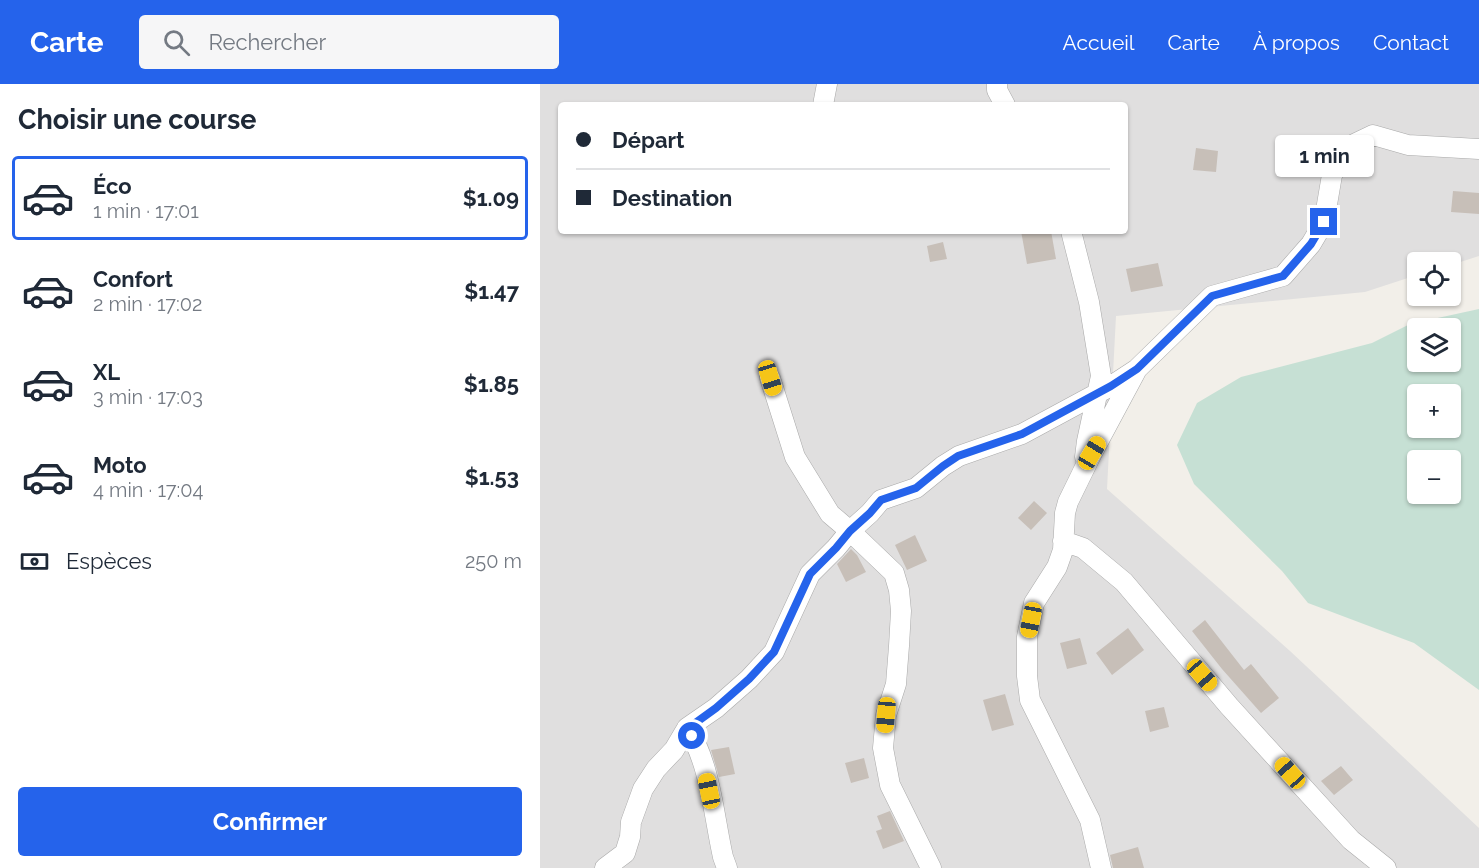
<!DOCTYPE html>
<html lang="fr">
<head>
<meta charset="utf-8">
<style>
  :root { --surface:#fff; --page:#f6f6f7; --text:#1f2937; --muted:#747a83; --line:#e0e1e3; --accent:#2563eb }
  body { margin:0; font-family:Raleway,sans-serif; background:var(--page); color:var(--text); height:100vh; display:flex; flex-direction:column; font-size:22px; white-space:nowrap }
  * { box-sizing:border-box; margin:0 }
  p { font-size:20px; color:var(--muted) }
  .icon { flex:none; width:33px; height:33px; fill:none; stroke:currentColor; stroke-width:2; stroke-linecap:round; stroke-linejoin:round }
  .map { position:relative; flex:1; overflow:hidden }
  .sheet { display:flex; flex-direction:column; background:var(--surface); width:540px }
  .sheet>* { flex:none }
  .guide { position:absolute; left:18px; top:18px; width:570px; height:132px; border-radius:6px; box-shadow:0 2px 4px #0004; display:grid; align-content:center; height:132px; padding:0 18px; background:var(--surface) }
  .buttons { position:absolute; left:867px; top:168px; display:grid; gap:12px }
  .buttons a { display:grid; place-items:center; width:54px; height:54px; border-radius:6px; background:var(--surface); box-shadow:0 2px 4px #0004; font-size:30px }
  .end { position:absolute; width:27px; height:27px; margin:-14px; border:8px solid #2563eb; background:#fff; box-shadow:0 0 0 3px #fff }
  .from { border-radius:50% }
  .bubble { position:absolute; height:42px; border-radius:6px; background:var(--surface); box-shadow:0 2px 4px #0004; font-size:20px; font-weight:700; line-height:42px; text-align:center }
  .car { position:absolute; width:18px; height:36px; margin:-18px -9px; border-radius:8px; box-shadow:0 0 4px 2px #0007; background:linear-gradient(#f5c518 24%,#345 0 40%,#f5c518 0 76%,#345 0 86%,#f5c518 0) }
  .guide b { display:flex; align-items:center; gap:21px; height:57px; font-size:22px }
  .guide b+b { border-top:2px solid var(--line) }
  .guide i { width:15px; height:15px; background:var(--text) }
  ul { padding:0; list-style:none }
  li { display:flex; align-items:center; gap:18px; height:84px; margin:0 12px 9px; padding:0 6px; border:3px solid transparent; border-radius:6px }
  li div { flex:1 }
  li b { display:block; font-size:22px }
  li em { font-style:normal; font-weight:700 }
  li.current { border-color:var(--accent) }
  li>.icon { width:54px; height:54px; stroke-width:1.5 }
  h2 { padding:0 18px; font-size:27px; line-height:72px }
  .pay { display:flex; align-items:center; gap:15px; height:66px; padding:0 18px; font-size:22px }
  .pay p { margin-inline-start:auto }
  .action { display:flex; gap:12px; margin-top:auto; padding:12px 18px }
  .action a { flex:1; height:69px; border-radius:6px; background:var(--accent); color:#fff; font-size:24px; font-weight:700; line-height:69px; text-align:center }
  header { display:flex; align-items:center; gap:36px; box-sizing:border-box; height:84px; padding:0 30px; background:var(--accent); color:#fff }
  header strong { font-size:28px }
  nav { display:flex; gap:33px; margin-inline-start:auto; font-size:21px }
  .search { width:420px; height:54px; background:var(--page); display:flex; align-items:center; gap:15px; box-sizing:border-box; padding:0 21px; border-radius:6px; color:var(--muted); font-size:22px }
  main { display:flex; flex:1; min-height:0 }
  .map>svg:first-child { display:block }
  .residential { fill:#e0dfdf; fill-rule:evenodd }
  .wetland { fill:#c6e0d4; fill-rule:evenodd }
  .building { fill:#c7bfb8 }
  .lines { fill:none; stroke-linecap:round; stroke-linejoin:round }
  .street-casing { stroke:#a9a9a9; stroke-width:21 }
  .street { stroke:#fff; stroke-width:20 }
  .route { stroke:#2563eb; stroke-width:8 }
</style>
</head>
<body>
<header>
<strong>Carte</strong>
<div class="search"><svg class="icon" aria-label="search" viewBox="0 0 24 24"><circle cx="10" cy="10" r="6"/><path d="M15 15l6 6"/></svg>Rechercher</div>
<nav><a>Accueil</a><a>Carte</a><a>À propos</a><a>Contact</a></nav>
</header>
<main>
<section class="sheet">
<h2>Choisir une course</h2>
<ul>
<li class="current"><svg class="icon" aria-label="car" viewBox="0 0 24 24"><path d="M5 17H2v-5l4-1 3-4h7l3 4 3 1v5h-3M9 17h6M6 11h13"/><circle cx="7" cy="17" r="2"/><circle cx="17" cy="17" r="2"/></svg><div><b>Éco</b><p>1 min · 17:01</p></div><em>$1.09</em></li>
<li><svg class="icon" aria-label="car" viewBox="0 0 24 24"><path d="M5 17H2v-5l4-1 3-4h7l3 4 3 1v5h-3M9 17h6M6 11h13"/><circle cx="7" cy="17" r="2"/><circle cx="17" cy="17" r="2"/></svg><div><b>Confort</b><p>2 min · 17:02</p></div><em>$1.47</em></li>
<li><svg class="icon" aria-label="car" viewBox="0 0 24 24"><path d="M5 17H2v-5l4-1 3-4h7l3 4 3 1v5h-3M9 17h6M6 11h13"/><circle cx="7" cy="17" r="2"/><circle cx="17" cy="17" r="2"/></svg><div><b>XL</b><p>3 min · 17:03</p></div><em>$1.85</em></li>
<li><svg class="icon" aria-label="car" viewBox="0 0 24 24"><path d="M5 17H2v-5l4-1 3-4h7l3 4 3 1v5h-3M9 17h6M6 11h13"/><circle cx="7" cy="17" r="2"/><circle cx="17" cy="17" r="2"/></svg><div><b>Moto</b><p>4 min · 17:04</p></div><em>$1.53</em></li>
</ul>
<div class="pay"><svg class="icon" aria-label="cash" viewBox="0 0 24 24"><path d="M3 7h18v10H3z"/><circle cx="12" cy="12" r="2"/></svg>Espèces<p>250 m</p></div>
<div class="action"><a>Confirmer</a></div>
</section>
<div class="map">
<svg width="939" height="784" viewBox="0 0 939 784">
  <rect width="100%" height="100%" fill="#f2efe9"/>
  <path class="residential" d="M0,0h939v172l-28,9 -1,-3h-32l-1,13 -52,17 -249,24 -9,173 183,162 189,177v40h-939zM21,21h564v126h-564z"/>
  <path class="wetland" d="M939,225v381l-65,-47 -106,-40 -26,-32 -88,-87 -17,-39 20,-42 44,-26 131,-34 38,-19zM878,244h32v34h-32zM878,310h32v34h-32zM878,376h32v34h-32z"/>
  <path class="building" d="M656,64l22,3 -2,21 -23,-2z
    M913,107l26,2v21l-28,-2z
    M481,147h30l5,28 -29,5z
    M403,158l4,17 -17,3 -3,-16z
    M618,179l5,23 -32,6 -5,-23z
    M494,417l13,12 -16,17 -13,-12z
    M375,451l12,26 -20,9 -12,-25z
    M311,465l6,6 9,17 -20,10 -9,-18z
    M665,536l39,50 7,-6 28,34 -18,15 -39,-44 -30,-38z
    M588,544l16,22 -32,25 -16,-22z
    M540,554l7,26 -20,5 -7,-26z
    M465,610l9,31 -22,6 -9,-31z
    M624,623l5,20 -19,5 -5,-21z
    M189,663l6,27 -16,3 -8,-27z
    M324,674l5,20 -18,5 -6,-20z
    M801,682l12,14 -19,15 -13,-14z
    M350,727l14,30 -21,8 -7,-18 6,-2 -5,-13z
    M598,763l6,21h-31l-3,-13z"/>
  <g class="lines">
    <defs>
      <path id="street" d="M457,0v6l8,15
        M283,21l4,-21
        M531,147l18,71 12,74 -14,65 -2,16
        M230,294l25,79 35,57 20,17 44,42 5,17 2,21 -2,35 -3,38 -10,31 -3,33 7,37 41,83
        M523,457l20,7 41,34 105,124 122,134 35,28
        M147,644c23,34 27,89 36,129l4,11
        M65,784l20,-15 5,-16 1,-15 12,-33 13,-20 18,-19 13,-22 29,-20 33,-29 25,-27 36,-78 26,-26 14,-17 20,-18 11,-13 35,-12 27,-22 16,-10 63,-22 89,-48 26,-17 75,-73 71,-20 28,-32 13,-22 8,-47 16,-28 25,-12 35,10 71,4
        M561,784l-11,-48 -60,-120 -3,-24v-39l7,-34 23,-36 6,-17 2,-37 3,-11 24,-49 44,-82"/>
    </defs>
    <use href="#street" class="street-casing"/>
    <use href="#street" class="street"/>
  </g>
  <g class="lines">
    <path class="route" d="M152,652l-5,-7 29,-21 33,-29 25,-27 36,-78 26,-26 14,-17 20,-18 11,-13 35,-12 27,-22 15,-10 64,-22 89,-48 26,-17 75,-73 71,-20 28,-32 13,-22"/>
  </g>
</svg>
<div class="buttons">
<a><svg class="icon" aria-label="locate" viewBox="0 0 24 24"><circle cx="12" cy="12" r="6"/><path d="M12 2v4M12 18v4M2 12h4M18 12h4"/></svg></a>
<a><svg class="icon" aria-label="layers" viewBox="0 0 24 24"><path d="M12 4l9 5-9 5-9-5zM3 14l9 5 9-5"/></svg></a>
<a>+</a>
<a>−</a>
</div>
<i class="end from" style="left:152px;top:652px"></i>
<i class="end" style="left:784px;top:138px"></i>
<div class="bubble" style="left:735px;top:51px;width:99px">1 min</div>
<i class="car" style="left:230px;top:294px;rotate:163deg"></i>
<i class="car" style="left:552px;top:369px;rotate:31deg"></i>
<i class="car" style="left:491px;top:536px;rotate:191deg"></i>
<i class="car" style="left:662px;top:591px;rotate:139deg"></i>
<i class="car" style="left:346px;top:631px;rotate:185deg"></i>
<i class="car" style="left:750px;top:689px;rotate:318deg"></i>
<i class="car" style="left:169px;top:707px;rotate:348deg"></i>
<div class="guide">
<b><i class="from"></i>Départ</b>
<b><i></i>Destination</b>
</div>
</div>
</main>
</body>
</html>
